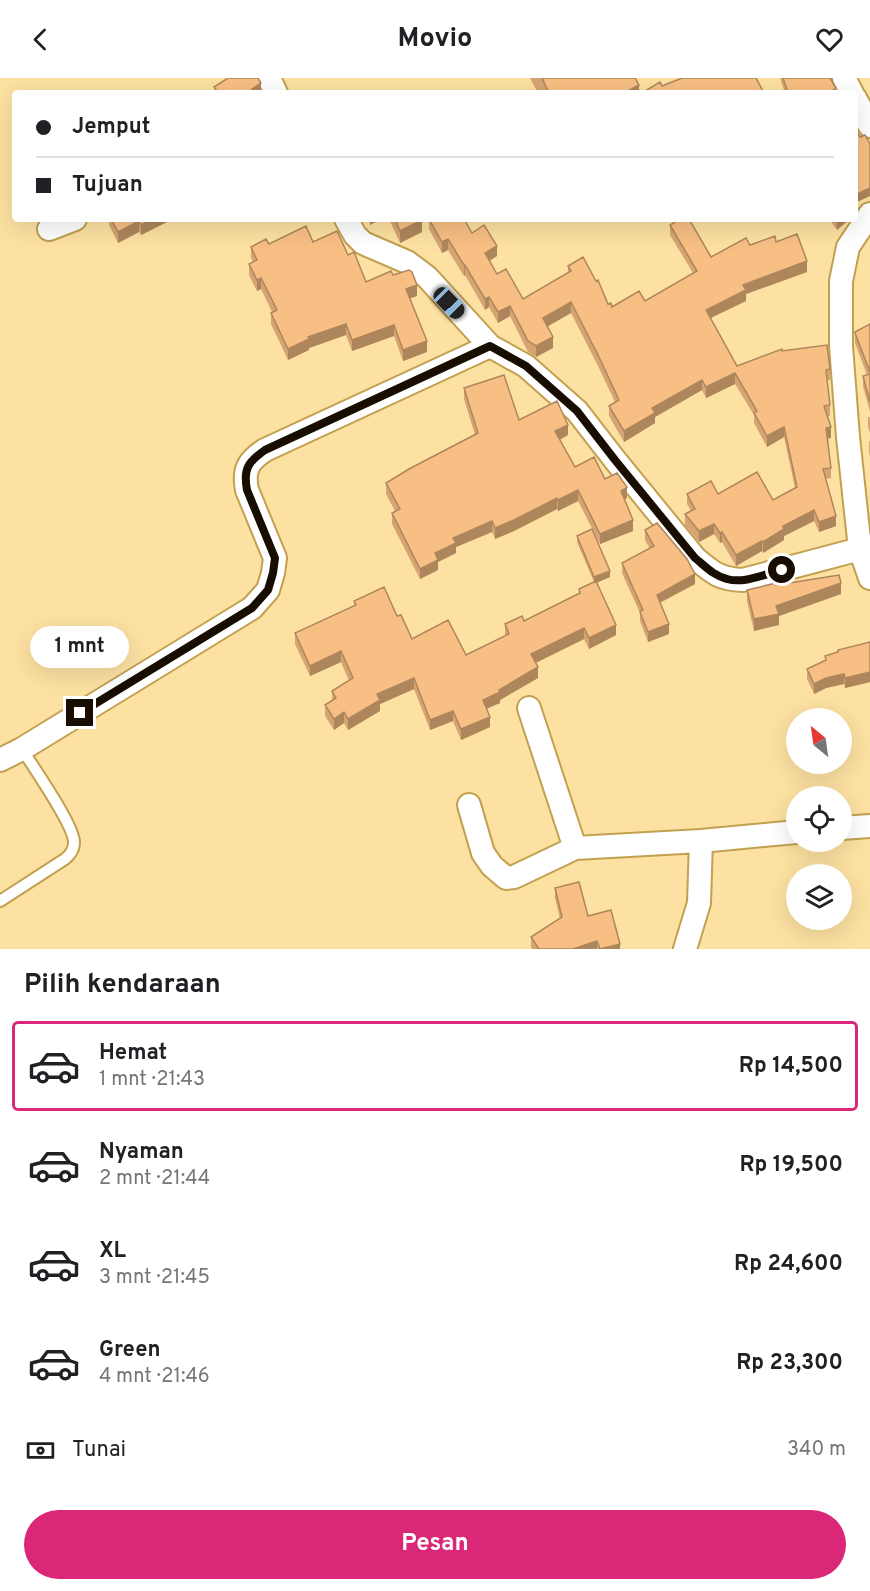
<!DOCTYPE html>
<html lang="id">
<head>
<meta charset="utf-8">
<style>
  :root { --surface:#fff; --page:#f6f6f6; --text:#202124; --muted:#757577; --line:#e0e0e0; --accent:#db2777 }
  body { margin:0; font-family:Overpass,sans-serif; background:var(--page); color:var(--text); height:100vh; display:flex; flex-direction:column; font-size:22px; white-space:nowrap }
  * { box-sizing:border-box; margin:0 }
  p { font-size:20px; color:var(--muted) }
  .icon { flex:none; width:33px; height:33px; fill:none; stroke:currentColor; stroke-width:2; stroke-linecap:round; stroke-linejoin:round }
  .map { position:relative; height:871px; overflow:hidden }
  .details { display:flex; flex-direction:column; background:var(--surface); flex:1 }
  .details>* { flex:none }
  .banner { position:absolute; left:12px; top:12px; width:846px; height:132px; border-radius:6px; box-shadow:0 6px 24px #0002; display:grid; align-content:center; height:132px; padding:0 24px; background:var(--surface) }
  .needle { width:39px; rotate:331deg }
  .fabs { position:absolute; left:786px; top:630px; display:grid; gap:12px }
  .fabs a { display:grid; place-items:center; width:66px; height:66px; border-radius:50%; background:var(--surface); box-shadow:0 6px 24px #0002; font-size:30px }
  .end { position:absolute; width:27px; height:27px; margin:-14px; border:8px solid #170d00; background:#fff; box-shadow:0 0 0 3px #fff }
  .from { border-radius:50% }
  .bubble { position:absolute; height:42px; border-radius:21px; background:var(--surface); box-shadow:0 6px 24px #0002; font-size:20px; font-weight:700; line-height:42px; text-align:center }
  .car { position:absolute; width:18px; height:36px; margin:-18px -9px; border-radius:8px; box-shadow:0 0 4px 2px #0007; background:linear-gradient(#222 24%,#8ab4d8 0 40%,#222 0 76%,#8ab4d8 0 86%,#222 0) }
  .banner b { display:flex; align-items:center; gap:21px; height:57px; font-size:22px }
  .banner b+b { border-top:2px solid var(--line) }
  .banner i { width:15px; height:15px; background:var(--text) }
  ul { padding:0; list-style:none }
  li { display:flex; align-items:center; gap:18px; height:90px; margin:0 12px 9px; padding:0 12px; border:3px solid transparent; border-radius:6px }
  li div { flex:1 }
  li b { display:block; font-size:22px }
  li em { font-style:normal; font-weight:700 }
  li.selected { border-color:var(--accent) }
  li>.icon { width:54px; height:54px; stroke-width:1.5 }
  h2 { padding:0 24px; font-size:27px; line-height:72px }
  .pay { display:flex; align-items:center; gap:15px; height:66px; padding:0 24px; font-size:22px }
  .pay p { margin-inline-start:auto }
  .action { display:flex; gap:12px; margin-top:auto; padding:12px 24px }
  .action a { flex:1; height:69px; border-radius:36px; background:var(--accent); color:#fff; font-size:24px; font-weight:700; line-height:69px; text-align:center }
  header { display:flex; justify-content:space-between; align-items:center; height:78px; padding:0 24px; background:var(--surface); font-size:27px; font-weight:700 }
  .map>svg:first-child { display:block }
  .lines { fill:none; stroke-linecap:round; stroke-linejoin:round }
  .service-casing { stroke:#c2a050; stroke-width:14 }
  .minor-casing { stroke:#c2a050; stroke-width:26 }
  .service { stroke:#fff; stroke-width:10 }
  .minor { stroke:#fff; stroke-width:22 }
  .wall { fill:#d5a472 }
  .shaded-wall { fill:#ae865c }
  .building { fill:#f8bf84; stroke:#ae865c; stroke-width:1.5 }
  .route { stroke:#170d00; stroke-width:8 }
</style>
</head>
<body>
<header><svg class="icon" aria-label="back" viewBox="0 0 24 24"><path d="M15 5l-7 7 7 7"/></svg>Movio<svg class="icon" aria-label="heart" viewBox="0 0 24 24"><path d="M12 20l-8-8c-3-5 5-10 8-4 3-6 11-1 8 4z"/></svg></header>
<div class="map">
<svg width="870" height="871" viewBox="0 0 870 871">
  <rect width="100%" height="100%" fill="#fde1a2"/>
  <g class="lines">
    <defs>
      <path id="service" d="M0,823l65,-42c5,-4 9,-9 9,-16 1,-17 -41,-76 -52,-94"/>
      <path id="minor" d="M269,0l7,15
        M844,0l8,15
        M855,20l15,28
        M870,136l-22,33 -7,34v65l7,91 12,112 10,29
        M346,141l9,16 8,8 44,19 20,15 63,69 36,20 51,45 38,49 80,98c18,15 24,21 48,22l117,-31 10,-4
        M49,151l26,-10
        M529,630l46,140
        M0,682l22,-11 230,-141 16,-18 5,-17 2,-15 -28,-68c-4,-20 1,-29 18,-40l225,-104
        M469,727l14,48 9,13 14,12 8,-1 61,-29 126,-7 95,-9
        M842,750l28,-2
        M685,871l14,-46 2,-62"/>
    </defs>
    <use href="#service" class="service-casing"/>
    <use href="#minor" class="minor-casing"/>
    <use href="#service" class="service"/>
    <use href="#minor" class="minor"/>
  </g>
  <path class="wall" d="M530,0h105l4,15h-101z
    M780,0h50l6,15h-51z
    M109,141h69l-6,3 -1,-2 -30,15 -2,-3 -21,11 -9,-18z
    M389,141h32l1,13 -22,11z
    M429,141l43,14 25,23 -7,5 7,13 26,25 45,-26v-7l40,38 4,3 33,-6 48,-28 -23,-38v-10l41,32 39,-12 26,-3 31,30 -61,22v7l-35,17 26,48 45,-15 48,18v11h-3l3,25v11h-3l4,22h-3l3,30v10l-5,1 10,47 -17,6 -5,-11 -30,15v4l-21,13 -1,-2 -26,15 -14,-24 -2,1 -6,-9 -15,8 -14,-17v-11l6,-3 -4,-7v-10h31l55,6 22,-12 -11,-51 -17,10 -13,-24v-8l-19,-31 -29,14 -4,-8 -47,27v6l-31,19 -15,-26v-10l6,-4 -16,-34 -28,-55 -23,13 5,22 -17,9 -8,-5 -18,-36 -12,7 -9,-16 -4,3 -20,-35 -1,1 -16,-26 -6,3 -13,-24z
    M829,141h21l-13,11z
    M313,164l35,13 18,27 27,-7 24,21 -7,2 17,54 -24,9 -9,-25 -42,15 -6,-16 -37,13v2l-21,10 -17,-36v-11l1,-1 -11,-23 -4,2 -8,-16v-11l4,-2 -2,-4v-11l18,-3z
    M870,246v88l-7,-26v-10l4,-1 -12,-32v-11z
    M464,310l55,32 49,15 -8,5 15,27 30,12 22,19 -3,1 9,32 -33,13 -22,-43 -20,10 -1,-2 -43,22 -19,8 -3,-7 -36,15v6l-18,9v8l-18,9 -28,-55v-11l3,-2 -9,-17v-11l89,-48 -11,-36z
    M868,339h2v16l-2,-6z
    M870,363v16l-1,-5v-10z
    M645,452l50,54 -35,19 9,31 -21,8 -8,-21v-8l-18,-40v-10l28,-14 -5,-9z
    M577,458l33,41 -13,5 19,53 -27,14 -5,-10 -48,24 2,15 -38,22v3l-14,6 4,18 -29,13 -8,-19 -23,9 -16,-41 -34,15v7l-32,19 -4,-7 -10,7 -9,-14v-11l7,-4v-10l17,-10 -8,-19 -31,14 -15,-32v-11l59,-27v-5l43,15 15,23 54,16 39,-19v-12l19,-3 55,-28v-4l15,-7 -17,-40z
    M776,507l65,9 -62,22v9l-25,6 -7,-30v-11z
    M870,564v40l-25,6 -1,-4 -18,4 -12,6 -7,-15v-10l18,-8v-5z
    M555,810l33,28 32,33h-88l-1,-2v-10l29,-18 -5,-21z"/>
  <path class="shaded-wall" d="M261,5v10h-9v-4z
    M639,7v8h-15z
    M870,110v8l-15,7v-8z
    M152,141h19v1l-30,15v-10z
    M370,141h12l-12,6z
    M840,141h10l-13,11v-8z
    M422,142v12l-22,11v-12z
    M139,143v11l-21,11v-11z
    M448,161v11l-6,3v-11z
    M497,168v10l-12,7v-10z
    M807,183v11l-61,22v7l-40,19v-10l37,-25z
    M464,187h1v10l-1,1z
    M261,200v11l-4,2v-11z
    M417,207v11l-11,4v-11z
    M489,219v10l-4,3v-11z
    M571,224v11l-28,16v-11z
    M510,228v10l-12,7v-11z
    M346,246v11l-37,13v2l-21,10v-11l20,-12z
    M394,247v11l-42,15v-11z
    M553,259v11l-17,9v-11z
    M427,263v11l-24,9v-11z
    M735,295v11l-29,14v-11z
    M702,302v10l-47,27v6l-31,19v-11l28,-23z
    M568,347v10l-13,7v-11z
    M784,349v10l-17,10v-11z
    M831,349v11l-5,1v-11z
    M627,409v11l-6,3v-10z
    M578,412v11l-20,10v-11z
    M557,420v11l-43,22 -19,8v-11z
    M814,432v11l-30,15v4l-21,13v-11l20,-16z
    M836,438v10l-17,6v-10z
    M633,442v11l-33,13v-10z
    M492,443v11l-36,15v6l-18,9v8l-18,9v-10l15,-16 18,-15z
    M714,446v10l-15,8v-11z
    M722,454v10l-2,1v-10z
    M762,463v10l-26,15v-11z
    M610,493v6l-16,7v-7z
    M695,496v10l-38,20v-9z
    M841,505v11l-62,22v9l-25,6v-12l22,-13z
    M669,546v10l-21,8v-10z
    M616,547v10l-27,14v-11z
    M584,550v11l-53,26v-11z
    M341,573v11l-31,14v-10z
    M538,589v11l-38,22v3l-17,7v-10z
    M870,594v10l-25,6v-10z
    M844,596v10l-18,4 -12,6v-10l12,-6z
    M414,600v11l-34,15v7l-32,19v-11l29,-25z
    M453,633v10l-23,9v-10z
    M344,634v11l-10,7v-11z
    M490,639v10l-29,13v-11z
    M597,863v8h-24z
    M620,866v5h-19z"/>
  <path class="building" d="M228,0h30l3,5 -9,6 3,4h-37l-4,-6z
    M542,0h93l4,7 -15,8h-75z
    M682,0h74l8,15h-118l-1,-2 15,-9 2,4z
    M783,0h47l6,10 -3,2 2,3h-47z
    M855,51l5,8 5,-2 5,9v44l-15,7z
    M111,141h41l-11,6 -2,-4 -21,11z
    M395,141h26l1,1 -22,11z
    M429,141h35l8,14 12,-8 13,21 -12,7 12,21 9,-5 17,30 48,-28 -3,-5 15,-9 13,24 2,-1 10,24 3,-1 1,4 27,-16 6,10 52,-30 -27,-46 10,-6h9l22,38 35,-19 4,7 25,-9 1,6 21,-8 10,27 -64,24 3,5 -40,20 31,56 45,-17v2l45,-6 3,24 -4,1 4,35 -6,1 7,21 -5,1 5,40 -8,1 13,47 -17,6 -5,-12 -31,16 1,3 -21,13 -1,-1 -26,14 -14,-23 -2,1 -6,-9 -15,7 -14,-17 10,-5 -8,-15 24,-13 7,13 39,-22 16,28 24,-13 -13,-60 -17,9 -13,-23 3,-2 -22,-38 -29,14 -4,-7 -50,28 3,5 -31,18 -15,-25 10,-6 -20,-43 -28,-55 -28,16 10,19 -17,9 -8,-5 -18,-35 -12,6 -9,-15 -4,2 -20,-34h-1l-16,-26 -6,3z
    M306,148l7,16 24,-11 11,24 6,-3 12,30 25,-11 2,4 16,-5 3,2 5,13 -11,4 21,52 -24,9 -9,-25 -42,15 -6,-16 -38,13 1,2 -21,10 -17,-36 6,-3 -16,-32 -4,2 -8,-16 8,-4 -6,-13 15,-8 3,5z
    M870,246v48l-15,-39v-1z
    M870,296v28l-7,-26z
    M504,297l15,45 38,-19 11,24 -13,6 20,36 19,-10 11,22 12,-6 10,14 -6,4 12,29 -33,14 -22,-44 -20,10 -1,-2 -43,22 -19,8 -3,-7 -39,17 3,5 -21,10 3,7 -18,9 -28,-56 8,-4 -14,-26 23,-14 69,-36 -14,-45z
    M657,445l30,36 8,15 -38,21 12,29 -21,8 -8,-20 3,-2 -21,-47 32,-17 -9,-16z
    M592,451l18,42 -16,6 -17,-41z
    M839,497l2,8 -65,23 3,8 -25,5 -7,-29 29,-7v2z
    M596,503l20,44 -27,13 -5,-10 -53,26 7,13 -39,23 1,2 -17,8 7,17 -29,12 -8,-18 -23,9 -16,-42 -37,16 3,6 -32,19 -4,-7 -10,7 -9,-14 11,-7 -4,-7 21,-13 -12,-27 -31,15 -15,-33 61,-28 -2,-4 30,-14 13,29 4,-1 11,24 36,-19 18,35 43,-21 -4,-10 17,-8 2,5 56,-28 -1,-4z
    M870,564v30l-25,6 -1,-4 -18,4 -12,6 -7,-15 19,-9 -1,-4 13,-4v-2z
    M579,804l9,34 23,-6 9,34 -20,5 -3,-8 -24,8h-34l-8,-12 31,-20 -7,-29z"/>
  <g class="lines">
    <path class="route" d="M80,635l172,-105 16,-18 5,-17 2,-15 -28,-68c-4,-21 1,-28 18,-40l225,-104 36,20 51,45 38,49 80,98c10,8 19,18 32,21 17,5 38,-5 55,-9"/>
  </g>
</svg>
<div class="fabs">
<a><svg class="needle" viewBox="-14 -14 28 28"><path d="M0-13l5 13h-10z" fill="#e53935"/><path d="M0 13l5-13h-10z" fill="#757577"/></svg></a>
<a><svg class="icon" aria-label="locate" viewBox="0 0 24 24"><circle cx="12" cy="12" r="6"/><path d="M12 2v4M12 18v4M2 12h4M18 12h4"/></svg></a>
<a><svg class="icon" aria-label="layers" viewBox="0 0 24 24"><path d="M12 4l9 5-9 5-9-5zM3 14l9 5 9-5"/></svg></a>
</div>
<i class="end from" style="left:782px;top:492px"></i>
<i class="end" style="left:80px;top:635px"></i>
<div class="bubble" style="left:30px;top:548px;width:99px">1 mnt</div>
<i class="car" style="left:449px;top:225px;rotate:136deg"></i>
<div class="banner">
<b><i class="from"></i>Jemput</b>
<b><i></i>Tujuan</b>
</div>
</div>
<section class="details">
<h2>Pilih kendaraan</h2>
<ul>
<li class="selected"><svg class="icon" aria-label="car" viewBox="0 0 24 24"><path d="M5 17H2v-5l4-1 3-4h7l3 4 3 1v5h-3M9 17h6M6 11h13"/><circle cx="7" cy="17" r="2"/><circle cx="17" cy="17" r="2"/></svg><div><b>Hemat</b><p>1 mnt · 21:43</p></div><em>Rp 14,500</em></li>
<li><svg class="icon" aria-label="car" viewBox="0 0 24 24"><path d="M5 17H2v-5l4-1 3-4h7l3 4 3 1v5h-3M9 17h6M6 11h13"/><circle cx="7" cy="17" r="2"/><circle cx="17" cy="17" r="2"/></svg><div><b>Nyaman</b><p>2 mnt · 21:44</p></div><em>Rp 19,500</em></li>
<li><svg class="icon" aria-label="car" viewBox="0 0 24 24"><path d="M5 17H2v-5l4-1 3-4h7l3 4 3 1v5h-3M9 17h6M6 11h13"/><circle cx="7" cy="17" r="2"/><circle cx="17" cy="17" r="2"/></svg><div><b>XL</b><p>3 mnt · 21:45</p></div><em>Rp 24,600</em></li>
<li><svg class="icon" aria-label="car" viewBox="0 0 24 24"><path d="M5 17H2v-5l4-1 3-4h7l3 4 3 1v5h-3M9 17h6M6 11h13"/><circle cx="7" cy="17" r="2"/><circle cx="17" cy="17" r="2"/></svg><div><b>Green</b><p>4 mnt · 21:46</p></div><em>Rp 23,300</em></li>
</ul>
<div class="pay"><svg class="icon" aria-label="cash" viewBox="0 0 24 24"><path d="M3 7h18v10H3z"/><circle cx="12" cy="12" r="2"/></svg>Tunai<p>340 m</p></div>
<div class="action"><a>Pesan</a></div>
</section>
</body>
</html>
